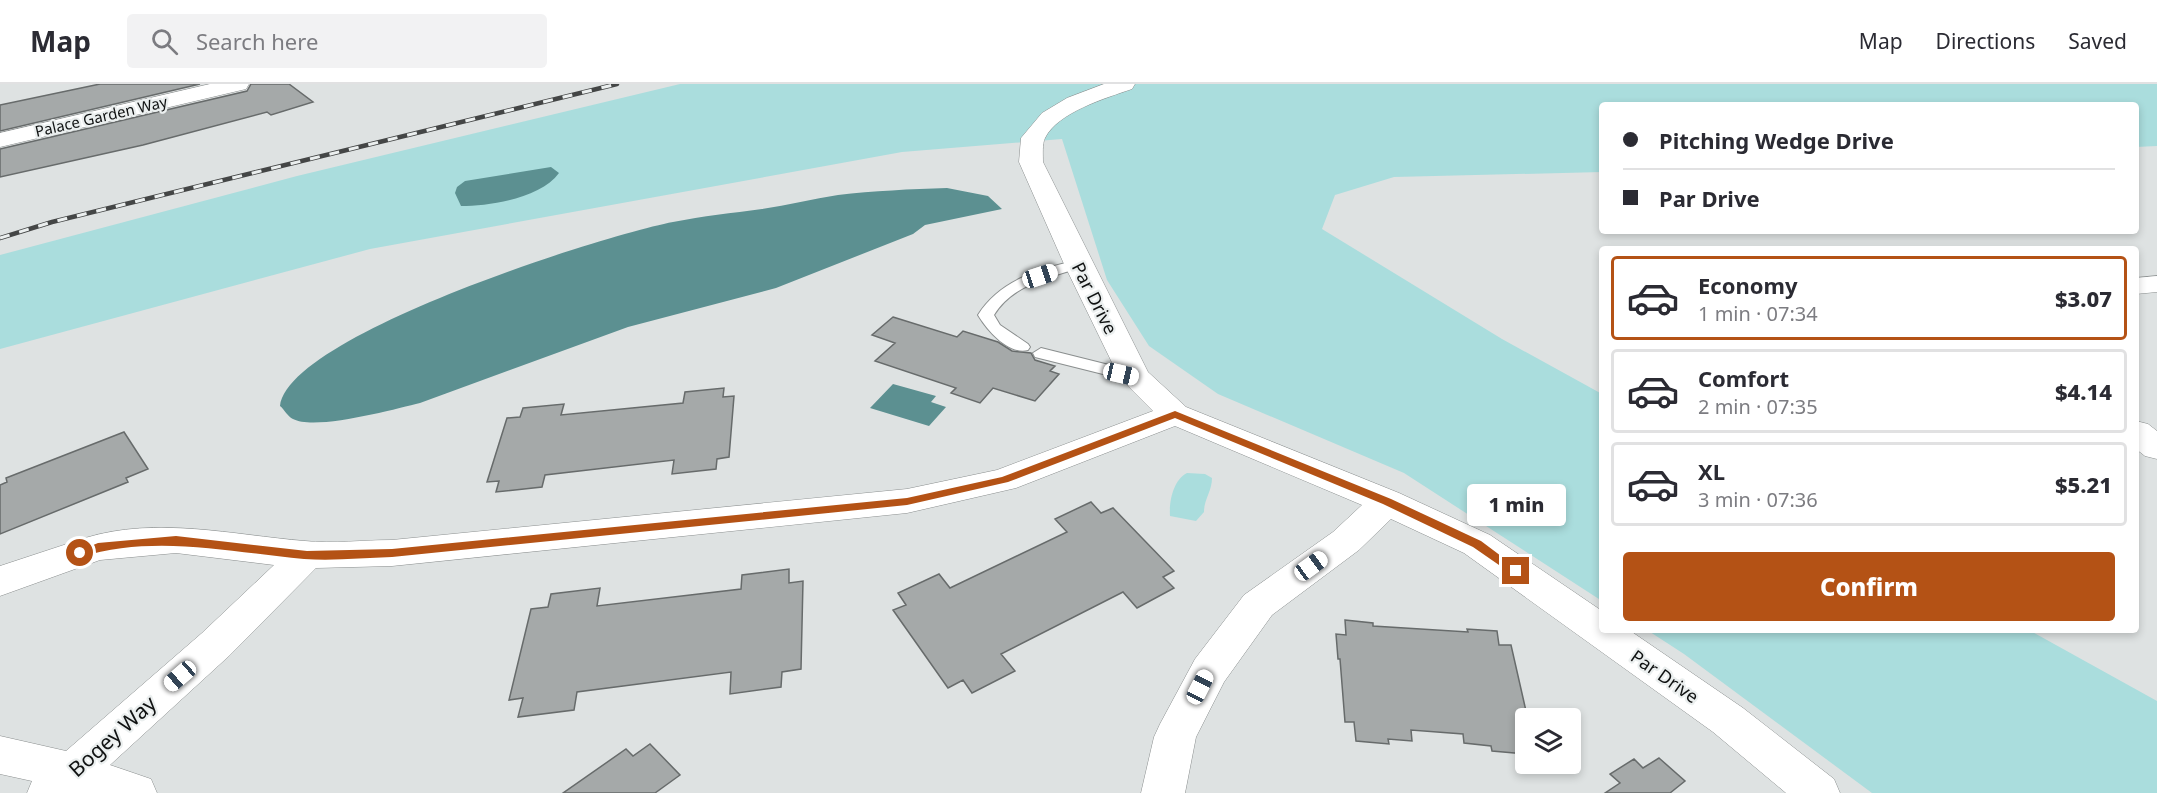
<!DOCTYPE html>
<html lang="en">
<head>
<meta charset="utf-8">
<style>
  :root { --surface:#fff; --page:#f2f2f3; --text:#2b2b33; --muted:#7c7c81; --line:#e1e1e2; --accent:#b45215 }
  body { margin:0; font-family:"Noto Sans",sans-serif; background:var(--page); color:var(--text); height:100vh; display:flex; flex-direction:column; font-size:22px; white-space:nowrap }
  * { box-sizing:border-box; margin:0 }
  p { font-size:20px; color:var(--muted) }
  .icon { flex:none; width:33px; height:33px; fill:none; stroke:currentColor; stroke-width:2; stroke-linecap:round; stroke-linejoin:round }
  .map { position:relative; flex:1; overflow:hidden }
  .sheet { position:absolute; left:1599px; top:162px; width:540px; height:387px; display:flex; flex-direction:column; background:var(--surface); border-radius:6px; box-shadow:0 3px 9px #0003 }
  .sheet>* { flex:none }
  .hud { position:absolute; left:1599px; top:18px; width:540px; height:132px; border-radius:6px; box-shadow:0 3px 9px #0003; display:grid; align-content:center; height:132px; padding:0 24px; background:var(--surface) }
  .buttons { position:absolute; left:1515px; top:624px; display:grid; gap:12px }
  .buttons a { display:grid; place-items:center; width:66px; height:66px; border-radius:6px; background:var(--surface); box-shadow:0 3px 9px #0003; font-size:30px }
  .end { position:absolute; width:27px; height:27px; margin:-14px; border:8px solid #b45215; background:#fff; box-shadow:0 0 0 3px #fff }
  .from { border-radius:50% }
  .bubble { position:absolute; height:42px; border-radius:6px; background:var(--surface); box-shadow:0 3px 9px #0003; font-size:20px; font-weight:800; line-height:42px; text-align:center }
  .car { position:absolute; width:18px; height:36px; margin:-18px -9px; border-radius:8px; box-shadow:0 0 4px 2px #0007; background:linear-gradient(#fff 24%,#345 0 40%,#fff 0 76%,#345 0 86%,#fff 0) }
  .hud b { display:flex; align-items:center; gap:21px; height:57px; font-size:22px }
  .hud b+b { border-top:2px solid var(--line) }
  .hud i { width:15px; height:15px; background:var(--text) }
  ul { padding:10px 0 0; list-style:none }
  li { display:flex; align-items:center; gap:18px; height:84px; margin:0 12px 9px; padding:0 12px; border:3px solid var(--line); border-radius:6px }
  li div { flex:1 }
  li b { display:block; font-size:22px }
  li em { font-style:normal; font-weight:800 }
  li.selected { border-color:var(--accent) }
  li>.icon { width:54px; height:54px; stroke-width:1.5 }
  .primary-button { display:flex; gap:12px; margin-top:auto; padding:12px 24px }
  .primary-button a { flex:1; height:69px; border-radius:6px; background:var(--accent); color:#fff; font-size:24px; font-weight:800; line-height:69px; text-align:center }
  header { display:flex; align-items:center; gap:36px; box-sizing:border-box; height:84px; padding:0 30px; background:var(--surface); border-bottom:2px solid var(--line) }
  header strong { font-size:28px }
  nav { display:flex; gap:33px; margin-inline-start:auto; font-size:21px }
  .search { width:420px; height:54px; background:var(--page); display:flex; align-items:center; gap:15px; box-sizing:border-box; padding:0 21px; border-radius:6px; color:var(--muted); font-size:22px }
  .map>svg:first-child { display:block }
  .green { fill:#add }
  .water { fill:#5c9091 }
  .building { fill:#a5a9a9; stroke:#676b6b; stroke-width:1.5 }
  .lines { fill:none; stroke-linecap:round; stroke-linejoin:round }
  .lane-casing { stroke:#8a8e8e; stroke-width:2 }
  .street-casing { stroke:#8a8e8e; stroke-width:1 }
  .lane { fill:#fff; fill-rule:evenodd }
  .street { fill:#fff; fill-rule:evenodd }
  .rail-casing { stroke:#444646; stroke-width:4.5 }
  .rail { stroke:#ebefef; stroke-width:3; stroke-dasharray:10; stroke-linecap:butt }
  .route { fill:#b45215 }
  .labels { text-anchor:middle; dominant-baseline:central; stroke-width:4.5; stroke-linejoin:round; paint-order:stroke }
  .far-street-label { font-size:15px; fill:#101212; stroke:#ebefef }
  .street-label { font-size:18px; fill:#101212; stroke:#ebefef }
  .near-street-label { font-size:21px; fill:#101212; stroke:#ebefef }
</style>
</head>
<body>
<header>
<strong>Map</strong>
<div class="search"><svg class="icon" aria-label="search" viewBox="0 0 24 24"><circle cx="10" cy="10" r="6"/><path d="M15 15l6 6"/></svg>Search here</div>
<nav><a>Map</a><a>Directions</a><a>Saved</a></nav>
</header>
<div class="map">
<svg width="2157" height="709" viewBox="0 0 2157 709">
  <rect width="100%" height="100%" fill="#dee2e2"/>
  <path class="green" d="M680,0h1477v62l-21,1v-42h-534v67l-208,5 -59,18 -13,34 180,110 100,55v207l-198,-128 -186,-79 -69,-48 -42,-66 -45,-141 -160,13 -532,97 -370,100v-94l297,-79z
    M1187,389l18,1 7,4c0,13 -8,21 -8,34l-8,9 -26,-5c-1,-14 3,-36 17,-43z
    M1647,546h382l128,71v92h-285l-188,-139z"/>
  <path class="water" d="M551,83l8,6c-18,25 -69,33 -98,33l-6,-13 2,-6 8,-6z
    M947,104l41,8 14,13 -77,16 -12,9 -137,54 -148,39 -208,76c-25,6 -105,28 -127,16 -5,-2 -9,-10 -13,-13 8,-71 324,-171 393,-184 30,-6 59,-9 89,-13 26,-4 51,-10 76,-14 35,-4 73,-6 109,-7z
    M893,300l43,12 -5,6 15,5 -17,19 -59,-18z"/>
  <path class="building" d="M100,0h100l-200,47v-26z
    M251,0h38l24,18 -42,13 -4,-3 -124,33 -143,32v-28l247,-58z
    M893,233l64,20 6,-6 35,11 14,9 19,2 4,7 20,6 -5,5 9,3 -24,27 -42,-13 -13,15 -29,-10 5,-5 -81,-27 20,-18 -23,-8z
    M724,304l-1,9 11,-1 -5,61 -12,2 -1,10 -44,5 2,-14 -129,15 -3,12 -46,5 3,-11 -12,1 20,-64 13,-1 3,-9 41,-4 -3,11 122,-12 2,-11z
    M124,348l24,37 -22,9 2,4 -128,52v-49l7,-3 -1,-4z
    M1091,418l10,11 12,-5 61,63 -11,6 11,11 -37,20 -14,-16 -122,62 14,17 -43,22 -9,-13 -15,8 -55,-78 13,-5 -8,-12 41,-19 11,14 117,-56 -12,-13z
    M789,485v14l14,-2 -2,88 -19,3 -1,15 -51,7 1,-22 -154,20 -3,18 -56,7 5,-19 -14,2 22,-91 17,-2 3,-13 49,-6 -3,18 144,-17 1,-14z
    M1345,536l28,3v3l95,6 -1,-3 30,2 2,14h12l15,66v43l-34,-3 -1,-5 -27,-3 -1,-9 -52,-4 1,11 -24,-2 1,5 -33,-3 -2,-19h-9l-5,-63h-2l-2,-25 10,1z
    M650,660l30,31 -25,18h-92l63,-44 7,7z
    M1659,674l26,23 -15,12h-65l15,-10 -10,-9 24,-15 9,9z"/>
  <g class="lines">
    <defs>
      <path id="lane" d="M1078,176l7,4 -2,3c-32,10 -70,17 -89,48l6,10 28,19 2,3 -2,3c-20,5 -41,-20 -50,-35 22,-35 61,-46 100,-55z
        M1041,264l100,25 2,4 -8,5 -100,-25 -2,-4z"/>
      <path id="street" d="M210,0h39l-3,5 -246,58v-14z
        M1104,0h31l-3,5c-26,9 -74,23 -87,49 -3,6 -2,17 -2,24l105,210 38,35 213,86 91,42 112,76v19h27l114,78 91,71 6,14h-54l-73,-61 -249,-179 -73,-34 -32,31 -87,65 -48,67 -28,55 -11,56h-44l13,-56 6,-13 35,-65 49,-64 89,-63 29,-27 -187,-79 -159,62 -109,25 -515,53 -76,2 -86,87 -120,110 41,14 6,14h-130l5,-12 -32,-7v-38l66,15 136,-118 72,-68 -98,-12 -76,7 -100,36v-30l85,-28c72,-22 147,-3 220,3 28,3 58,-1 87,-1l515,-51 90,-19 156,-59 -34,-34 -55,-113 -45,-102 2,-24 21,-25 25,-15z
        M2157,192v16l-21,2v-16z
        M2136,337l12,3 9,7v28l-12,-3 -9,-7z"/>
    </defs>
    <use href="#lane" class="lane-casing"/>
    <use href="#street" class="street-casing"/>
    <use href="#lane" class="lane"/>
    <use href="#street" class="street"/>
    <defs>
      <path id="rail" d="M0,154l52,-16 565,-138"/>
    </defs>
    <use href="#rail" class="rail-casing"/>
    <use href="#rail" class="rail"/>
  </g>
  <path class="route" d="M1175,327l216,88 90,42 40,30 -5,4 -4,-1 -39,-27 -90,-43 -208,-86 -167,64 -101,23 -515,52c-29,1 -59,4 -88,2 -77,-7 -148,-25 -224,-2l-6,-4 24,-10 78,-7 131,15 85,-2 515,-51 95,-21z"/>
  <g class="labels">
    <g class="far-street-label">
      <text transform="translate(101 32) rotate(-13)">Palace Garden Way</text>
    </g>
    <g class="street-label">
      <text transform="translate(1095 214) rotate(63)">Par Drive</text>
      <text transform="translate(1665 592) rotate(35)">Par Drive</text>
    </g>
    <g class="near-street-label">
      <text transform="translate(112 652) rotate(-42)">Bogey Way</text>
    </g>
  </g>
</svg>
<div class="buttons">
<a><svg class="icon" aria-label="layers" viewBox="0 0 24 24"><path d="M12 4l9 5-9 5-9-5zM3 14l9 5 9-5"/></svg></a>
</div>
<i class="end from" style="left:80px;top:469px"></i>
<i class="end" style="left:1516px;top:487px"></i>
<div class="bubble" style="left:1467px;top:400px;width:99px">1 min</div>
<i class="car" style="left:1040px;top:192px;rotate:72deg"></i>
<i class="car" style="left:1121px;top:290px;rotate:103deg"></i>
<i class="car" style="left:1311px;top:482px;rotate:54deg"></i>
<i class="car" style="left:180px;top:592px;rotate:229deg"></i>
<i class="car" style="left:1200px;top:603px;rotate:27deg"></i>
<div class="hud">
<b><i class="from"></i>Pitching Wedge Drive</b>
<b><i></i>Par Drive</b>
</div>
<section class="sheet">
<ul>
<li class="selected"><svg class="icon" aria-label="car" viewBox="0 0 24 24"><path d="M5 17H2v-5l4-1 3-4h7l3 4 3 1v5h-3M9 17h6M6 11h13"/><circle cx="7" cy="17" r="2"/><circle cx="17" cy="17" r="2"/></svg><div><b>Economy</b><p>1 min · 07:34</p></div><em>$3.07</em></li>
<li><svg class="icon" aria-label="car" viewBox="0 0 24 24"><path d="M5 17H2v-5l4-1 3-4h7l3 4 3 1v5h-3M9 17h6M6 11h13"/><circle cx="7" cy="17" r="2"/><circle cx="17" cy="17" r="2"/></svg><div><b>Comfort</b><p>2 min · 07:35</p></div><em>$4.14</em></li>
<li><svg class="icon" aria-label="car" viewBox="0 0 24 24"><path d="M5 17H2v-5l4-1 3-4h7l3 4 3 1v5h-3M9 17h6M6 11h13"/><circle cx="7" cy="17" r="2"/><circle cx="17" cy="17" r="2"/></svg><div><b>XL</b><p>3 min · 07:36</p></div><em>$5.21</em></li>
</ul>
<div class="primary-button"><a>Confirm</a></div>
</section>
</div>
</body>
</html>
